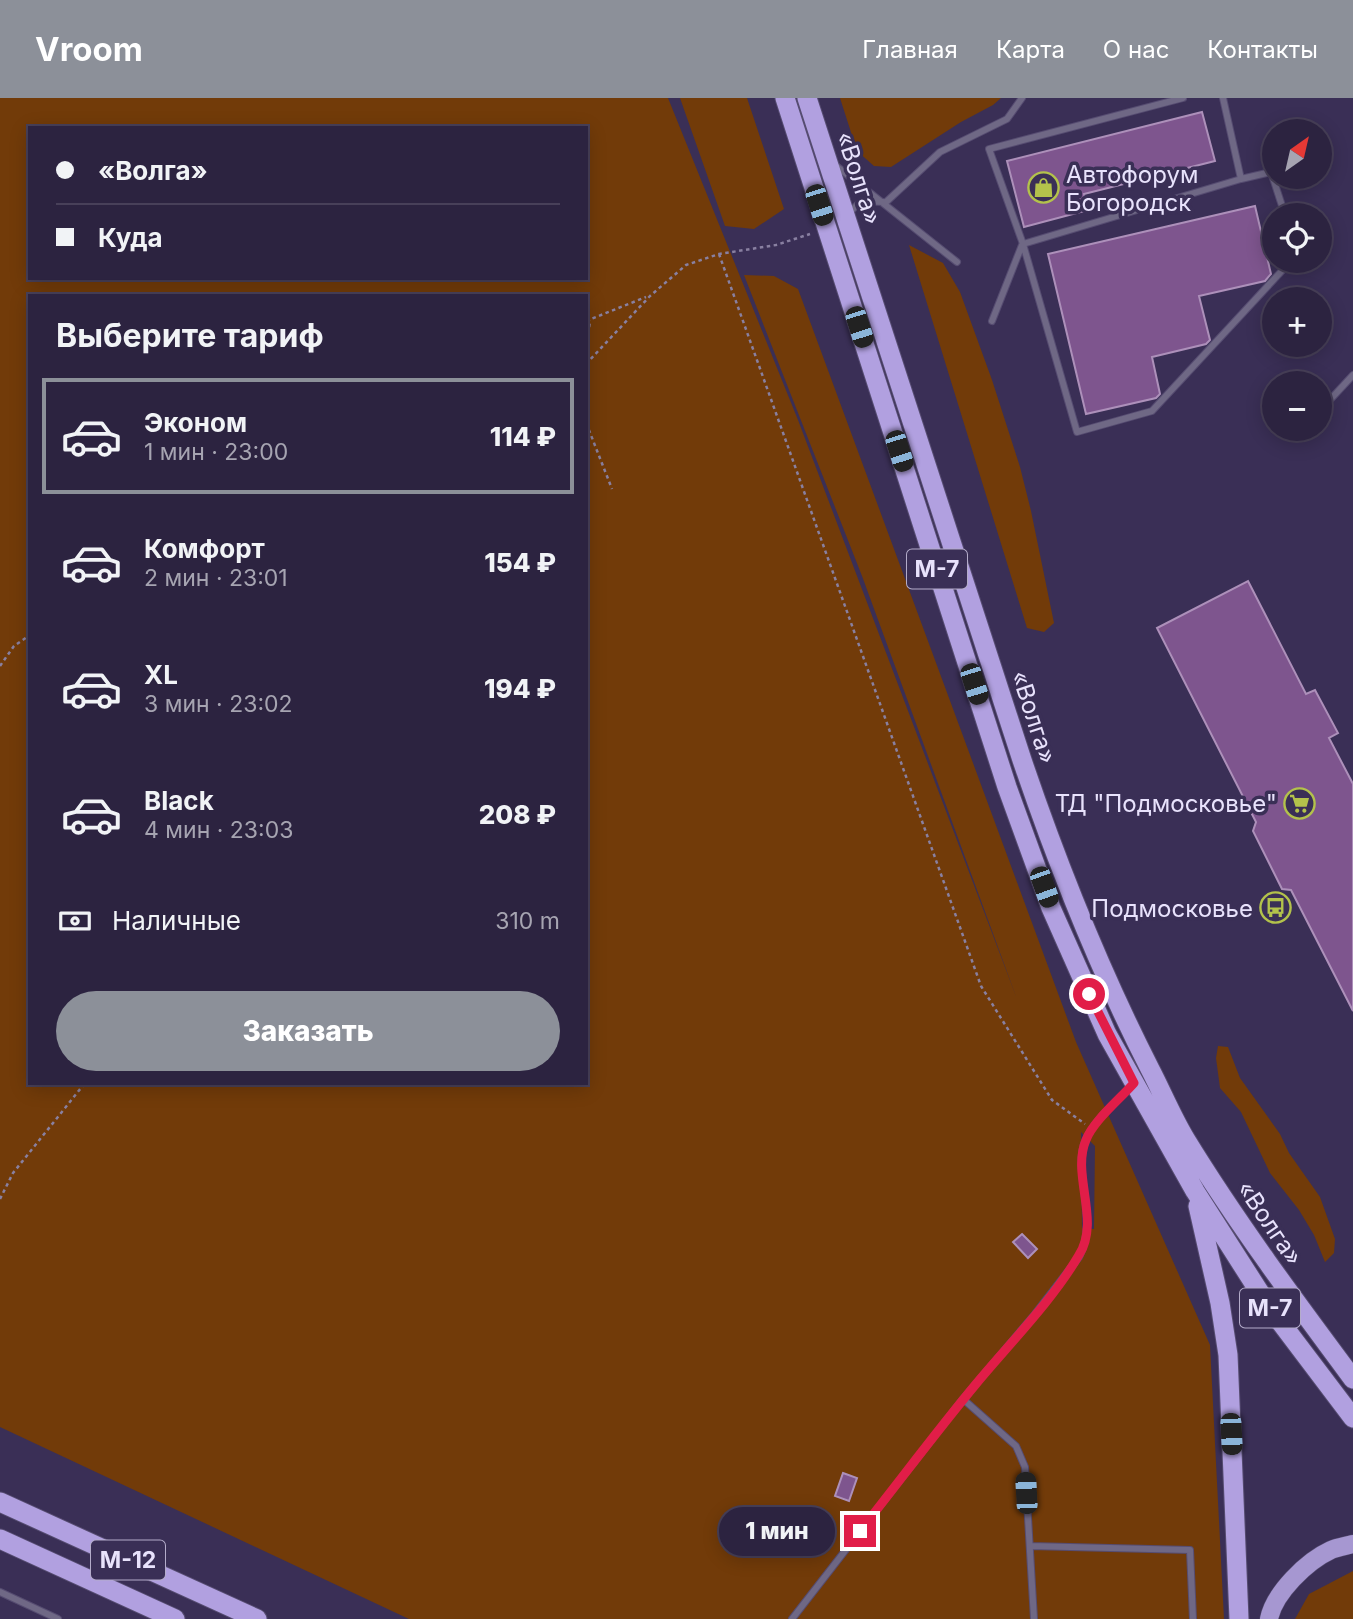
<!DOCTYPE html>
<html lang="ru">
<head>
<meta charset="utf-8">
<style>
  :root { --surface:#2c2340; --page:#382f4b; --text:#f1f3f6; --muted:#a6a4b1; --line:#484059; --accent:#8c9099 }
  body { margin:0; font-family:Inter,sans-serif; background:var(--page); color:var(--text); height:100vh; display:flex; flex-direction:column; font-size:26px; white-space:nowrap }
  * { box-sizing:border-box; margin:0 }
  p { font-size:23px; color:var(--muted) }
  .icon { flex:none; width:38px; height:38px; fill:none; stroke:currentColor; stroke-width:2; stroke-linecap:round; stroke-linejoin:round }
  .map { position:relative; flex:1; overflow:hidden }
  .drawer { position:absolute; left:28px; top:196px; width:560px; height:791px; display:flex; flex-direction:column; background:var(--surface); border-radius:0px; box-shadow:0 4px 18px #0003,0 0 0 2px var(--line) }
  .drawer>* { flex:none }
  .guide { position:absolute; left:28px; top:28px; width:560px; height:154px; border-radius:0px; box-shadow:0 4px 18px #0003,0 0 0 2px var(--line); display:grid; align-content:center; height:154px; padding:0 28px; background:var(--surface) }
  .needle { width:46px; rotate:34deg }
  .controls { position:absolute; left:1262px; top:21px; display:grid; gap:14px }
  .controls a { display:grid; place-items:center; width:70px; height:70px; border-radius:50%; background:var(--surface); box-shadow:0 4px 18px #0003,0 0 0 2px var(--line); font-size:35px }
  .end { position:absolute; width:32px; height:32px; margin:-16px; border:9px solid #e11d48; background:#fff; box-shadow:0 0 0 4px #fff }
  .from { border-radius:50% }
  .bubble { position:absolute; height:49px; border-radius:24px; background:var(--surface); box-shadow:0 4px 18px #0003,0 0 0 2px var(--line); font-size:23px; font-weight:800; line-height:49px; text-align:center }
  .car { position:absolute; width:21px; height:42px; margin:-21px -10px; border-radius:9px; box-shadow:0 0 5px 2px #0007; background:linear-gradient(#222 24%,#8ab4d8 0 40%,#222 0 76%,#8ab4d8 0 86%,#222 0) }
  .guide b { display:flex; align-items:center; gap:24px; height:66px; font-size:26px }
  .guide b+b { border-top:2px solid var(--line) }
  .guide i { width:18px; height:18px; background:var(--text) }
  ul { padding:0; list-style:none }
  li { display:flex; align-items:center; gap:21px; height:116px; margin:0 14px 10px; padding:0 14px; border:4px solid transparent; border-radius:0px }
  li div { flex:1 }
  li b { display:block; font-size:26px }
  li em { font-style:normal; font-weight:800 }
  li.current { border-color:var(--accent) }
  li>.icon { width:63px; height:63px; stroke-width:1.5 }
  h2 { padding:0 28px; font-size:32px; line-height:84px }
  .pay { display:flex; align-items:center; gap:18px; height:77px; padding:0 28px; font-size:26px }
  .pay p { margin-inline-start:auto }
  .primary-button { display:flex; gap:14px; margin-top:auto; padding:14px 28px }
  .primary-button a { flex:1; height:80px; border-radius:42px; background:var(--accent); color:#fff; font-size:28px; font-weight:800; line-height:80px; text-align:center }
  header { display:flex; align-items:center; gap:42px; box-sizing:border-box; height:98px; padding:0 35px; background:var(--accent); color:#fff }
  header strong { font-size:33px }
  nav { display:flex; gap:38px; margin-inline-start:auto; font-size:24px }
  .map>svg:first-child { display:block }
  .green { fill:#723b09; fill-rule:evenodd }
  .building { fill:#7e558e; stroke:#ad90ba; stroke-width:2 }
  .lines { fill:none; stroke-linecap:round; stroke-linejoin:round }
  .service-casing { stroke:#564c71; stroke-width:8 }
  .primary-casing { stroke:#564c71; stroke-width:19 }
  .trunk-casing { stroke:#564c71; stroke-width:21 }
  .path { stroke:#8980a1; stroke-width:2.5; stroke-dasharray:3.5 3.5; stroke-linecap:butt }
  .service { stroke:#6f6885; stroke-width:6 }
  .primary { stroke:#a697d1; stroke-width:18 }
  .trunk { stroke:#b1a0e0; stroke-width:19 }
  .route { stroke:#e11d48; stroke-width:9 }
  .labels { text-anchor:middle; dominant-baseline:central; stroke-width:7; stroke-linejoin:round; paint-order:stroke }
  .shield { fill:#3a2f56; stroke:#b4acca; stroke-width:2 }
  .shield-label { font-size:23px; font-weight:bold; fill:#e8e2fc }
  .poi-label { font-size:24px; fill:#e8e2fc; stroke:#3a2f56; text-anchor:end }
  .street-label { font-size:24px; fill:#e8e2fc; stroke:#3a2f56 }
</style>
</head>
<body>
<header>
<strong>Vroom</strong>
<nav><a>Главная</a><a>Карта</a><a>О нас</a><a>Контакты</a></nav>
</header>
<div class="map">
<svg width="1353" height="1521" viewBox="0 0 1353 1521">
  <rect width="100%" height="100%" fill="#3a2f56"/>
  <path class="green" d="M0,0h668l130,322 219,579 -155,-423 -118,-301 30,1 24,13 278,753 134,303 14,274h-815l-409,-192zM30,30h556v150h-556zM30,198h556v787h-556zM1081,1034l14,14 -1,83 -12,-1z
    M680,0h67l37,111 -30,20 -29,-3z
    M840,0h161l-8,7 -32,17 -70,45 -17,-1 -17,-15z
    M909,147l34,18 17,29 32,88 28,87 11,44 23,112 -10,9 -17,-4z
    M1218,948l10,1 12,31 40,56 9,19 31,44 15,42 -1,14 -9,9 -11,-27 -15,-25 -29,-37 -29,-61 -21,-24 -4,-30z
    M1353,1473v48h-58l14,-25z"/>
  <path class="building" d="M1202,14l13,49 -131,33 4,16 -64,17 -17,-66z
    M1255,108l16,68 -6,7 -66,15 11,44 -4,4 -54,13 8,37 -4,4 -70,16 -38,-160z
    M1248,483l58,113 9,-4 23,43 -9,5 24,46v227l-62,-121 -9,-1 -29,-58 3,-9 -99,-194z
    M1022,1136l15,15 -9,9 -15,-16z
    M843,1375l14,5 -8,23 -14,-5z"/>
  <g class="lines">
    <defs>
      <path id="service" d="M1183,0l-194,51 34,95 218,-65 -18,-81
        M835,67l122,97
        M1241,81l30,-7 14,43
        M885,105l55,-51 67,-33 15,-21
        M850,114l11,-11 22,1
        M1023,146l54,188 75,-21 139,-150
        M992,223l30,-76
        M1328,304l25,-27
        M963,1301l53,47 9,21 9,152
        M1030,1448l160,4 3,69
        M0,1494l58,27
        M792,1521l171,-220 72,-85 44,-57c21,-39 -8,-86 7,-118 10,-21 31,-38 47,-54"/>
      <path id="primary" d="M1269,1521c5,-26 38,-58 62,-69 7,-3 15,-4 22,-6"/>
      <path id="trunk" d="M785,0l222,689 44,121 56,126 88,157 74,116 84,111
        M807,0l215,662c36,106 77,209 128,309 12,23 22,48 36,71 51,83 109,161 167,239
        M1198,1108l22,97 8,52 11,264
        M0,1404l257,117
        M0,1441l175,80"/>
    </defs>
    <use href="#service" class="service-casing"/>
    <use href="#primary" class="primary-casing"/>
    <use href="#trunk" class="trunk-casing"/>
    <path class="path" d="M719,156l262,732 71,114 33,24
      M586,223l60,-24
      M586,257l4,-35
      M586,266l64,-68 36,-31 33,-11 57,-9 34,-11
      M586,311l1,16 25,64
      M0,568l14,-20 16,-11
      M0,1101l13,-26 72,-90"/>
    <use href="#service" class="service"/>
    <use href="#primary" class="primary"/>
    <use href="#trunk" class="trunk"/>
  </g>
  <g class="lines">
    <path class="route" d="M860,1433c39,-49 76,-99 116,-147 34,-41 76,-83 103,-129 22,-35 -8,-80 7,-115 7,-19 34,-41 48,-57l-45,-89"/>
  </g>
  <defs>
    <symbol id="shop-ring" viewBox="-11 -11 22 22"><circle r="9.5" fill="#3a2f56" stroke="#b3c24b" stroke-width="1.5"/><path d="M-5-2.5h2.3a2.7 3.5 0 0 1 5.4 0H5L5.5 6h-11ZM-1.5-2.5h3a1.5 2.3 0 0 0-3 0Z" fill="#b3c24b"/></symbol>
    <symbol id="supermarket-ring" viewBox="-11 -11 22 22"><circle r="9.5" fill="#3a2f56" stroke="#b3c24b" stroke-width="1.5"/><path d="M-6-5.5h2.5l.6 2H6L4.5 2H-2.5L-4.4-4H-6ZM-1.5 3.2a1.3 1.3 0 1 0 .1 0ZM3 3.2a1.3 1.3 0 1 0 .1 0Z" fill="#b3c24b"/></symbol>
    <symbol id="bus-ring" viewBox="-11 -11 22 22"><circle r="9.5" fill="#3a2f56" stroke="#b3c24b" stroke-width="1.5"/><path d="M-5-6H5V4H4V6H2V4H-2V6H-4V4H-5ZM-3.5-4V0h7V-4ZM-3.5 1.2v1.5H-2V1.2ZM2 1.2v1.5H3.5V1.2Z" fill="#b3c24b"/></symbol>
  </defs>
  <g fill-rule="evenodd">
    <use href="#shop-ring" x="1026" y="72" width="35" height="35"/>
    <use href="#supermarket-ring" x="1282" y="688" width="35" height="35"/>
    <use href="#bus-ring" x="1258" y="792" width="35" height="35"/>
  </g>
  <g class="labels">
    <g class="shield">
      <rect x="907" y="451.5" width="60" height="39" rx="5"/>
      <rect x="1240" y="1190.5" width="60" height="39" rx="5"/>
      <rect x="91" y="1442.5" width="74" height="39" rx="5"/>
    </g>
    <g class="shield-label">
      <text x="937" y="471">М-7</text>
      <text x="1270" y="1210">М-7</text>
      <text x="128" y="1462">М-12</text>
    </g>
    <g class="poi-label">
      <text x="1066" y="76" text-anchor="start">Автофорум<tspan x="1066" dy="28">Богородск</tspan></text>
      <text x="1277" y="705">ТД "Подмосковье"</text>
      <text x="1253" y="810">Подмосковье</text>
    </g>
    <g class="street-label">
      <text transform="translate(859 80) rotate(72)">«Волга»</text>
      <text transform="translate(1034 619) rotate(72)">«Волга»</text>
      <text transform="translate(1270 1125) rotate(56)">«Волга»</text>
    </g>
  </g>
</svg>
<div class="controls">
<a><svg class="needle" viewBox="-14 -14 28 28"><path d="M0-13l5 13h-10z" fill="#e53935"/><path d="M0 13l5-13h-10z" fill="#a6a4b1"/></svg></a>
<a><svg class="icon" aria-label="locate" viewBox="0 0 24 24"><circle cx="12" cy="12" r="6"/><path d="M12 2v4M12 18v4M2 12h4M18 12h4"/></svg></a>
<a>+</a>
<a>−</a>
</div>
<i class="end from" style="left:1089px;top:896px"></i>
<i class="end" style="left:860px;top:1433px"></i>
<div class="bubble" style="left:719px;top:1409px;width:116px">1 мин</div>
<i class="car" style="left:819px;top:107px;rotate:162deg"></i>
<i class="car" style="left:859px;top:229px;rotate:162deg"></i>
<i class="car" style="left:899px;top:353px;rotate:162deg"></i>
<i class="car" style="left:974px;top:586px;rotate:162deg"></i>
<i class="car" style="left:1044px;top:789px;rotate:160deg"></i>
<i class="car" style="left:1231px;top:1336px;rotate:177deg"></i>
<i class="car" style="left:1026px;top:1395px;rotate:357deg"></i>
<div class="guide">
<b><i class="from"></i>«Волга»</b>
<b><i></i>Куда</b>
</div>
<section class="drawer">
<h2>Выберите тариф</h2>
<ul>
<li class="current"><svg class="icon" aria-label="car" viewBox="0 0 24 24"><path d="M5 17H2v-5l4-1 3-4h7l3 4 3 1v5h-3M9 17h6M6 11h13"/><circle cx="7" cy="17" r="2"/><circle cx="17" cy="17" r="2"/></svg><div><b>Эконом</b><p>1 мин · 23:00</p></div><em>114 ₽</em></li>
<li><svg class="icon" aria-label="car" viewBox="0 0 24 24"><path d="M5 17H2v-5l4-1 3-4h7l3 4 3 1v5h-3M9 17h6M6 11h13"/><circle cx="7" cy="17" r="2"/><circle cx="17" cy="17" r="2"/></svg><div><b>Комфорт</b><p>2 мин · 23:01</p></div><em>154 ₽</em></li>
<li><svg class="icon" aria-label="car" viewBox="0 0 24 24"><path d="M5 17H2v-5l4-1 3-4h7l3 4 3 1v5h-3M9 17h6M6 11h13"/><circle cx="7" cy="17" r="2"/><circle cx="17" cy="17" r="2"/></svg><div><b>XL</b><p>3 мин · 23:02</p></div><em>194 ₽</em></li>
<li><svg class="icon" aria-label="car" viewBox="0 0 24 24"><path d="M5 17H2v-5l4-1 3-4h7l3 4 3 1v5h-3M9 17h6M6 11h13"/><circle cx="7" cy="17" r="2"/><circle cx="17" cy="17" r="2"/></svg><div><b>Black</b><p>4 мин · 23:03</p></div><em>208 ₽</em></li>
</ul>
<div class="pay"><svg class="icon" aria-label="cash" viewBox="0 0 24 24"><path d="M3 7h18v10H3z"/><circle cx="12" cy="12" r="2"/></svg>Наличные<p>310 m</p></div>
<div class="primary-button"><a>Заказать</a></div>
</section>
</div>
</body>
</html>
